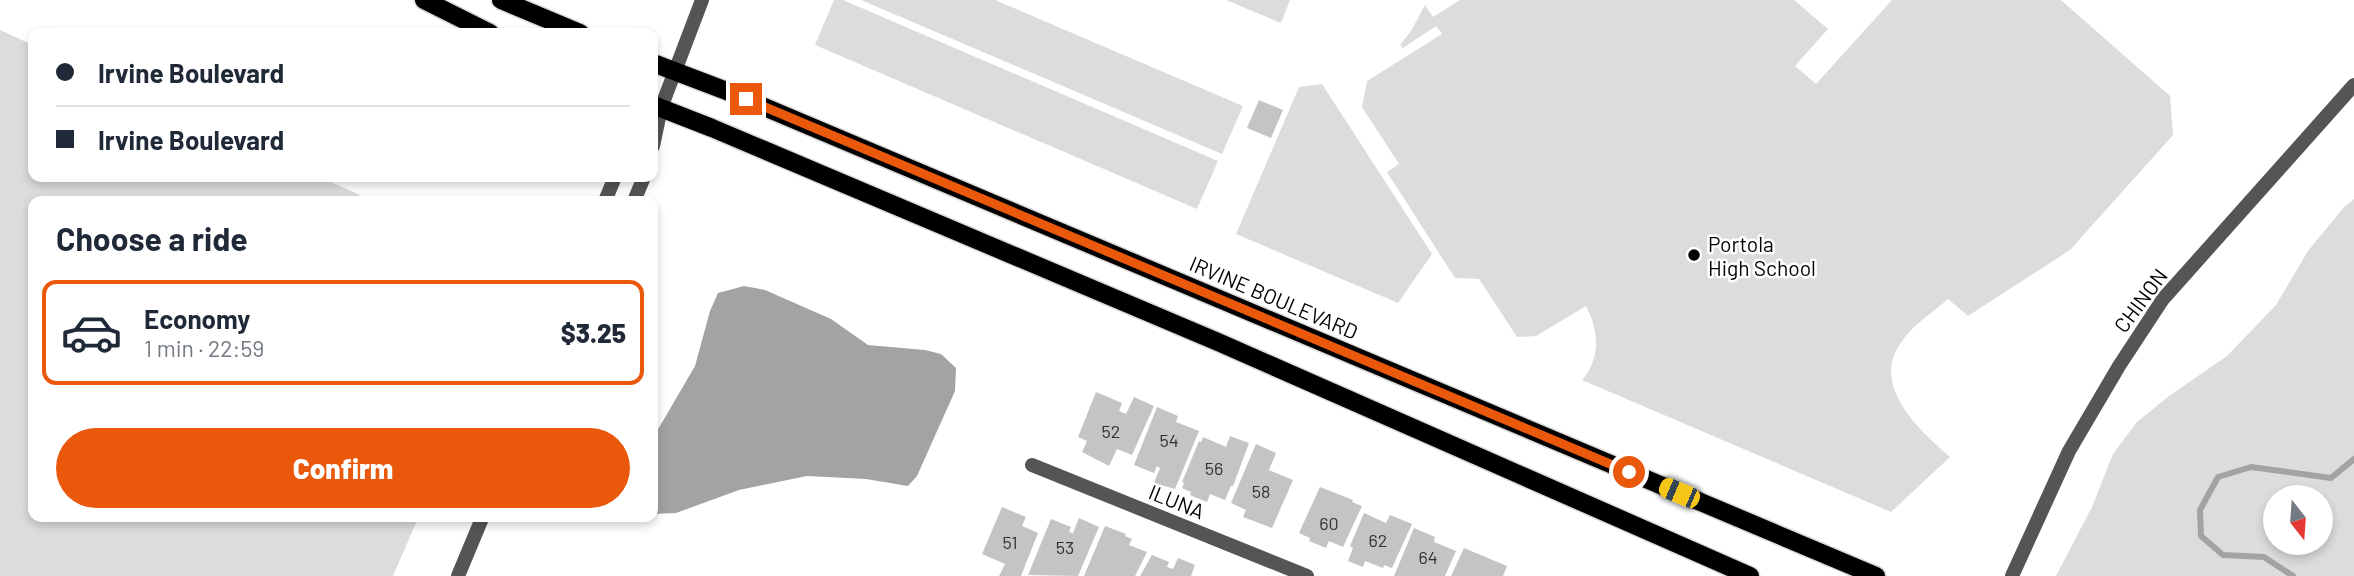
<!DOCTYPE html>
<html lang="en">
<head>
<meta charset="utf-8">
<style>
  :root { --surface:#fff; --page:#f6f6f7; --text:#1f2937; --muted:#747a83; --line:#e0e1e3; --accent:#ea580c }
  body { margin:0; font-family:Barlow,sans-serif; background:var(--page); color:var(--text); height:100vh; display:flex; flex-direction:column; font-size:26px; white-space:nowrap }
  * { box-sizing:border-box; margin:0 }
  p { font-size:23px; color:var(--muted) }
  .icon { flex:none; width:38px; height:38px; fill:none; stroke:currentColor; stroke-width:2; stroke-linecap:round; stroke-linejoin:round }
  .map { position:relative; flex:1; overflow:hidden }
  .side { position:absolute; left:28px; top:196px; width:630px; height:326px; display:flex; flex-direction:column; background:var(--surface); border-radius:14px; box-shadow:0 4px 10px #0003 }
  .side>* { flex:none }
  .guide { position:absolute; left:28px; top:28px; width:630px; height:154px; border-radius:14px; box-shadow:0 4px 10px #0003; display:grid; align-content:center; height:154px; padding:0 28px; background:var(--surface) }
  .needle { width:46px; rotate:163deg }
  .fabs { position:absolute; left:2263px; top:485px; display:grid; gap:14px }
  .fabs a { display:grid; place-items:center; width:70px; height:70px; border-radius:50%; background:var(--surface); box-shadow:0 4px 10px #0003; font-size:35px }
  .end { position:absolute; width:32px; height:32px; margin:-16px; border:9px solid #ea580c; background:#fff; box-shadow:0 0 0 4px #fff }
  .from { border-radius:50% }
  .car { position:absolute; width:21px; height:42px; margin:-21px -10px; border-radius:9px; box-shadow:0 0 5px 2px #0007; background:linear-gradient(#f5c518 24%,#345 0 40%,#f5c518 0 76%,#345 0 86%,#f5c518 0) }
  .guide b { display:flex; align-items:center; gap:24px; height:66px; font-size:26px }
  .guide b+b { border-top:2px solid var(--line) }
  .guide i { width:18px; height:18px; background:var(--text) }
  ul { padding:0; list-style:none }
  li { display:flex; align-items:center; gap:21px; height:105px; margin:0 14px 10px; padding:0 14px; border:4px solid transparent; border-radius:14px }
  li div { flex:1 }
  li b { display:block; font-size:26px }
  li em { font-style:normal; font-weight:800 }
  li.selected { border-color:var(--accent) }
  li>.icon { width:63px; height:63px; stroke-width:1.5 }
  h2 { padding:0 28px; font-size:32px; line-height:84px }
  .primary-button { display:flex; gap:14px; margin-top:auto; padding:14px 28px }
  .primary-button a { flex:1; height:80px; border-radius:42px; background:var(--accent); color:#fff; font-size:28px; font-weight:800; line-height:80px; text-align:center }
  .map>svg:first-child { display:block }
  .green { fill:#dcdcdc; fill-rule:evenodd }
  .water { fill:#a3a3a3 }
  .lines { fill:none; stroke-linecap:round; stroke-linejoin:round }
  .stream { stroke:#a3a3a3; stroke-width:6 }
  .building { fill:#c4c4c4 }
  .primary-casing { stroke:#dbdbdb; stroke-width:21 }
  .minor { stroke:#555; stroke-width:14 }
  .tertiary { stroke:#555; stroke-width:14 }
  .primary { stroke:#000; stroke-width:18 }
  .route { stroke:#ea580c; stroke-width:9 }
  .poi-dot { fill:#000; stroke:#fff; stroke-width:2.5 }
  .labels { text-anchor:middle; dominant-baseline:central; stroke-width:5; stroke-linejoin:round; paint-order:stroke }
  .number-label { font-size:18px; fill:#313131 }
  .poi-label { font-size:21px; fill:#000; stroke:#fff; text-anchor:start }
  .street-label { font-size:21px; fill:#000; stroke:#fff }
</style>
</head>
<body>
<div class="map">
<svg width="2354" height="576" viewBox="0 0 2354 576">
  <rect width="100%" height="100%" fill="#fff"/>
  <path class="green" d="M834,0h9l375,161 -21,48 -382,-164z
    M861,0h134l248,106 -21,48z
    M1226,0h64l-9,23z
    M1460,0h334l34,29 -33,37 21,18 76,-84h169l109,96 3,39 -103,115 -102,66 -20,-17c-16,14 -37,27 -48,45 -29,43 20,87 50,113l-59,55 -309,-132c19,-22 17,-49 4,-74l-50,30 -19,1 -38,-58 -24,-1 -68,-106 12,-8 -37,-57 5,-26 75,-47 -6,-8 -33,22 -3,-3 11,-14 14,-26 8,12z
    M0,30l33,15v132h287l53,24h-340v315h386l-26,60h-393z
    M1322,84l110,170 -34,49 -162,-69 63,-147z
    M2354,199v377h-298l36,-69 21,-53 24,-32 32,-26 58,-40 49,-51 32,-54 36,-44zM2275,497h45v45h-45z"/>
  <path class="water" d="M744,286l21,4 66,29 37,26 57,5 16,4 15,14 -1,23 -38,85 -9,10 -42,-7 -59,-3 -68,14 -63,23 -23,1v-76l42,-72 15,-55 8,-18z"/>
  <g class="lines">
    <path class="stream" d="M2293,576l-29,-19 -41,-2 -22,-19 -1,-26 18,-33 33,-10 80,11 23,-19"/>
  </g>
  <path class="building" d="M1259,100l24,10 -12,28 -24,-10z
    M1096,392l26,11 -3,8 7,3 8,-17 20,9 -22,49 -15,-6 -8,17 -27,-14 5,-11 -9,-4z
    M1157,407l21,9 -2,6 23,9 -24,58 -21,-6 6,-15 -3,-2 -3,7 -20,-8z
    M1230,436l19,7 -16,43h-2l-6,14 -15,-6 -3,8 -17,-7 1,-3 -9,-4 2,-5 -2,-1 17,-41 2,1 2,-5 23,10z
    M1256,444l20,9 -7,17 24,10 -21,48 -29,-11 3,-7 -15,-7z
    M1320,487l33,13 -1,2 10,4 -19,41 -14,-6 -3,7 -17,-7 1,-3 -11,-5z
    M1002,507l24,10 -4,9 16,7 -17,43h-22l6,-12 -23,-10z
    M1364,513l22,10 4,-8 22,9 -20,44 -8,-3 -1,3 -18,-7 -2,6 -15,-6 5,-13 -3,-2z
    M1079,518l20,9 -21,49 -50,-1 23,-56 20,8 -2,5 4,1z
    M1105,526l21,8 -1,2 7,3 -3,6 18,7 -12,24h-51z
    M1414,528l21,9 -1,5 22,9 -11,25h-51z
    M1464,548l43,18 -4,10h-52z
    M1152,555l17,7 -2,5 6,2 5,-11 17,7 -4,11h-51z"/>
  <g class="lines">
    <defs>
      <path id="primary" d="M424,0l66,33
        M501,0l79,33
        M653,63l71,27 1152,486
        M653,105l59,23 506,214 532,234"/>
    </defs>
    <use href="#primary" class="primary-casing"/>
    <path class="minor" d="M1032,465l275,111"/>
    <path class="tertiary" d="M653,146l8,-38 41,-108
      M605,201l10,-24
      M634,201l10,-24
      M458,576l25,-60
      M2012,576l57,-125 50,-85 44,-67 191,-214"/>
    <use href="#primary" class="primary"/>
  </g>
  <g class="lines">
    <path class="route" d="M746,99l883,373"/>
  </g>
  <circle class="poi-dot" cx="1694" cy="255" r="7"/>
  <g class="labels">
    <g class="number-label">
      <text x="1111" y="431">52</text>
      <text x="1169" y="440">54</text>
      <text x="1214" y="468">56</text>
      <text x="1261" y="491">58</text>
      <text x="1329" y="523">60</text>
      <text x="1378" y="540">62</text>
      <text x="1010" y="542">51</text>
      <text x="1065" y="547">53</text>
      <text x="1428" y="557">64</text>
    </g>
    <g class="poi-label">
      <text x="1708" y="243">Portola<tspan x="1708" dy="24">High School</tspan></text>
    </g>
    <g class="street-label">
      <text transform="translate(1274 297) rotate(23)">IRVINE BOULEVARD</text>
      <text transform="translate(2140 300) rotate(-53)">CHINON</text>
      <text transform="translate(1177 501) rotate(22)">ILUNA</text>
    </g>
  </g>
</svg>
<div class="fabs">
<a><svg class="needle" viewBox="-14 -14 28 28"><path d="M0-13l5 13h-10z" fill="#e53935"/><path d="M0 13l5-13h-10z" fill="#747a83"/></svg></a>
</div>
<i class="end from" style="left:1629px;top:472px"></i>
<i class="end" style="left:746px;top:99px"></i>
<i class="car" style="left:1679px;top:493px;rotate:293deg"></i>
<div class="guide">
<b><i class="from"></i>Irvine Boulevard</b>
<b><i></i>Irvine Boulevard</b>
</div>
<section class="side">
<h2>Choose a ride</h2>
<ul>
<li class="selected"><svg class="icon" aria-label="car" viewBox="0 0 24 24"><path d="M5 17H2v-5l4-1 3-4h7l3 4 3 1v5h-3M9 17h6M6 11h13"/><circle cx="7" cy="17" r="2"/><circle cx="17" cy="17" r="2"/></svg><div><b>Economy</b><p>1 min · 22:59</p></div><em>$3.25</em></li>
</ul>
<div class="primary-button"><a>Confirm</a></div>
</section>
</div>
</body>
</html>
